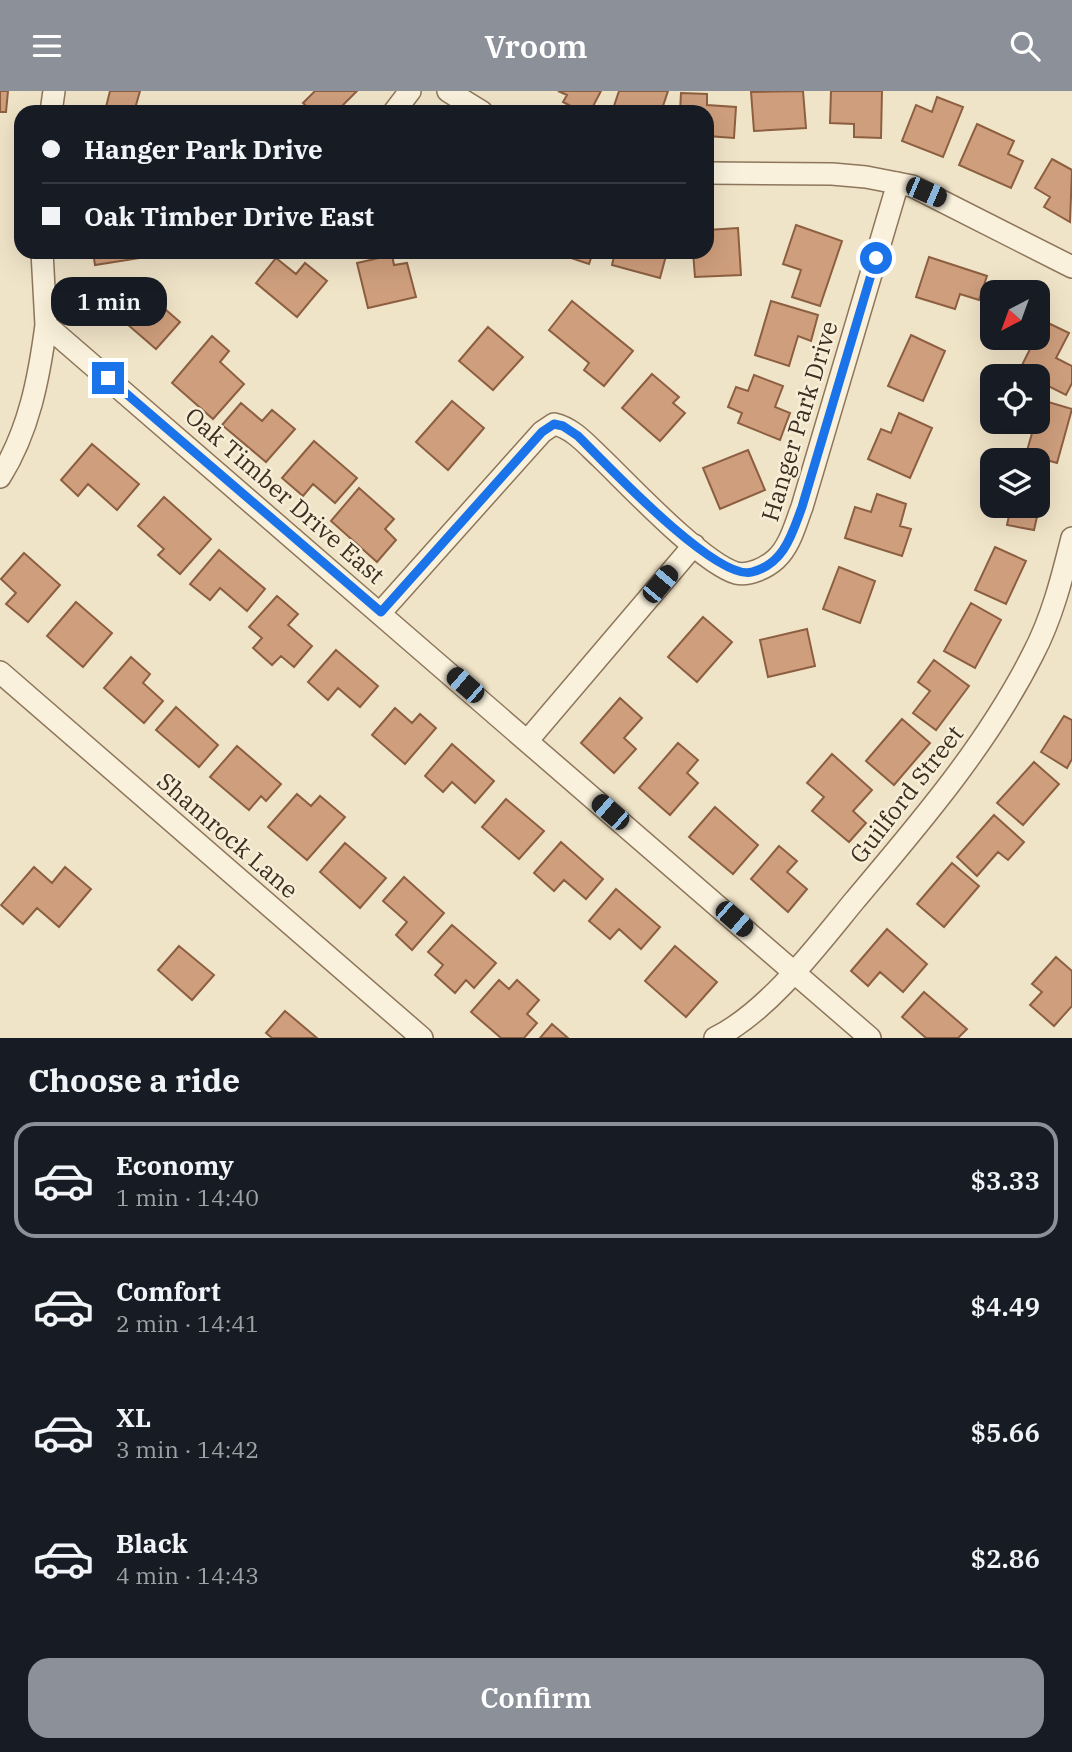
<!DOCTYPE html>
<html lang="en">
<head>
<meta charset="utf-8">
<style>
  :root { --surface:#171b24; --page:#20242c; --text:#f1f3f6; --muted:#9ea1a6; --line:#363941; --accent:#8c9099 }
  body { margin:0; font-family:"IBM Plex Serif",serif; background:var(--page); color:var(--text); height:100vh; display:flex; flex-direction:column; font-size:26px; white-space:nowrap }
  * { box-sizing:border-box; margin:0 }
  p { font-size:23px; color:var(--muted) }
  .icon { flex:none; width:38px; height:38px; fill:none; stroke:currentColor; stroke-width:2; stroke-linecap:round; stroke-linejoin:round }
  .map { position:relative; height:947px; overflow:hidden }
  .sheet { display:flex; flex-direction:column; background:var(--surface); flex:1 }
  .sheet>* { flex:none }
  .top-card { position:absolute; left:14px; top:14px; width:700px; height:154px; border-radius:21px; box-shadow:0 7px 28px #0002; display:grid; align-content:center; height:154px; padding:0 28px; background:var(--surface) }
  .needle { width:46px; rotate:221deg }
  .buttons { position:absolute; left:980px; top:189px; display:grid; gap:14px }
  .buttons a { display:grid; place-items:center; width:70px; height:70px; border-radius:14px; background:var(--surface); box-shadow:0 7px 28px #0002; font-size:35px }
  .end { position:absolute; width:32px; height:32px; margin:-16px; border:9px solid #1a73e8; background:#fff; box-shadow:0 0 0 4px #fff }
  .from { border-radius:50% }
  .bubble { position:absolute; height:49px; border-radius:21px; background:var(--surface); box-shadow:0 7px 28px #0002; font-size:23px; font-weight:600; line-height:49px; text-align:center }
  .car { position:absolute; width:21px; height:42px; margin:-21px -10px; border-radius:9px; box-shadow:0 0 5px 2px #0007; background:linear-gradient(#222 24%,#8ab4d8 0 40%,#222 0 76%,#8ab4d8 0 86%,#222 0) }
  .top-card b { display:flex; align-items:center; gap:24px; height:66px; font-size:26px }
  .top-card b+b { border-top:2px solid var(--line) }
  .top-card i { width:18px; height:18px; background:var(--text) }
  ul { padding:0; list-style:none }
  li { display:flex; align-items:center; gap:21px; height:116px; margin:0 14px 10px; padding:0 14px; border:4px solid transparent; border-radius:21px }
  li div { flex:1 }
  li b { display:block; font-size:26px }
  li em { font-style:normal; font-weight:600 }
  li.active { border-color:var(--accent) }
  li>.icon { width:63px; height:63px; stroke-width:1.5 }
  h2 { padding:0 28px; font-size:32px; line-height:84px }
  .primary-button { display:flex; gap:14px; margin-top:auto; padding:14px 28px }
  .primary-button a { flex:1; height:80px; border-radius:21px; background:var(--accent); color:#fff; font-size:28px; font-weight:600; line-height:80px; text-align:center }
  header { display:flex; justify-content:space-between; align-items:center; height:91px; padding:0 28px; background:var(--accent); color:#fff; font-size:32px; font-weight:600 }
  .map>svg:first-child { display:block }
  .building { fill:#cf9f7d; stroke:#8d5f41; stroke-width:2 }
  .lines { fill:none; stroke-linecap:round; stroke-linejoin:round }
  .minor-casing { stroke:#8d765c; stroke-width:24 }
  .minor { stroke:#faf1dc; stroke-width:21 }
  .route { stroke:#1a73e8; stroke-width:9 }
  .labels { text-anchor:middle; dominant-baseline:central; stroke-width:5; stroke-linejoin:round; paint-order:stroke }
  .street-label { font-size:24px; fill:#3d2e20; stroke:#f7eed8 }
</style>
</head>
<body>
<header><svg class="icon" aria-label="menu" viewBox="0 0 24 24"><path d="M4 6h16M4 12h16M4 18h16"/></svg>Vroom<svg class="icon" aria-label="search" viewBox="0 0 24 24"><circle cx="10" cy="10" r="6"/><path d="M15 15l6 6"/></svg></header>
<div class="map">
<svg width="1072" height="947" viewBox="0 0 1072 947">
  <rect width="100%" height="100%" fill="#f0e4c8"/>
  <path class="building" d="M0,0h8l-2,21h-6z
    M110,0h30l-6,21 -28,-5z
    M315,0h42l-21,21h-23l-10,-9z
    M558,0h43l-11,21h-8l-19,-10 4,-7z
    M619,0h49l-7,21h-49z
    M803,0l3,37 -52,3 -3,-39z
    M831,0h51l-1,47 -27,-1v-13l-24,-1z
    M681,2l26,1v11l29,2 -2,31 -27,-2v-24h-27z
    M937,6l26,10 -20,50 -41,-16 14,-36 16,7z
    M977,33l37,17 -6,13 15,7 -12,27 -52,-23z
    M1052,68l20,11 -2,52 -26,-15 6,-10 -15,-9z
    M796,134l46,16 -22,65 -28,-9 9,-27 -18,-6z
    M738,137l3,47 -46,2 -2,-25h14v-22z
    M93,161h46l1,6 -45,7z
    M553,161h40l-4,12z
    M615,161h52l-7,26 -48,-13z
    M392,164l2,10 13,-2 9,34 -48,11 -11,-45z
    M929,166l58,19 -8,24 -19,-6 -5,15 -39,-12z
    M276,167l20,16 9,-11 22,18 -30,36 -41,-34z
    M136,193l44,38 -24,27 -44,-38z
    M572,210l61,50 -29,35 -20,-16 5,-7 -40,-33z
    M771,210l47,14 -7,26 -13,-5 -9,30 -34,-11z
    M1044,230l25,12 -13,25 16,8v17l-6,12 -28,-14v-5l-19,-5z
    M488,236l35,30 -30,33 -34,-29z
    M911,244l34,16 -22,50 -35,-15z
    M212,245l17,15 -9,11 24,22 -31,35 -41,-36z
    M652,283l27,23 -6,6 12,10 -25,28 -38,-33z
    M754,284l29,11 -8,21 15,6 -10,27 -42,-17 4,-10 -14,-6 8,-20 12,4z
    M1038,308l34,10 -15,54 -31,-9 9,-31 -3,-1h6z
    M452,310l32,27 -36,42 -32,-28z
    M241,312l21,18 10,-11 23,19 -29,33 -44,-37z
    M899,322l33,15 -22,50 -42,-19 13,-30 10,4z
    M314,350l43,37 -22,25 -22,-19 -10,12 -21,-18z
    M92,353l47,40 -22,26 -29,-26 -10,12 -17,-16z
    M748,359l17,40 -45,19 -17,-41z
    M1038,389l7,1 -11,49 -27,-5 4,-19h27z
    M359,397l35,31 -9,10 11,11 -19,22 -46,-41z
    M877,403l29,10 -6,22 11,3 -9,27 -57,-18 10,-31 16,5z
    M164,406l47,42 -31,35 -22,-19 6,-6 -26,-23z
    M995,456l31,14 -20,43 -31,-14z
    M219,459l46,39 -18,22 -27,-23 -10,12 -20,-16z
    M24,462l36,32 -32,37 -22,-18 10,-11 -15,-14z
    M839,476l36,14 -15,42 -37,-14z
    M277,505l21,18 -10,11 24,21 -18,21 -13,-11 -9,9 -19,-17 9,-10 -13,-11z
    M76,511l36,31 -29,34 -36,-31z
    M971,512l30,17 -26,48 -31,-17z
    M703,526l29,25 -35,40 -29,-25z
    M807,538l8,37 -47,11 -8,-37z
    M336,559l42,36 -18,21 -22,-19 -10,12 -20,-18z
    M131,566l19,17 -7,9 20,18 -19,22 -40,-35z
    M934,569l35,26 -33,44 -23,-17 17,-22 -12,-9z
    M620,607l22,20 -18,20 12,11 -22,24 -33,-30z
    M176,616l42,38 -19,22 -43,-37z
    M395,617l17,15 8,-9 16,14 -31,36 -33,-29z
    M1064,625l8,4v39l-5,9 -26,-16z
    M902,628l28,24 -36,42 -28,-24z
    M678,652l20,17 -11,13 11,10 -28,32 -31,-27z
    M452,653l42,37 -19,22 -23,-21 -9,10 -18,-16z
    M237,655l44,38 -15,17 -5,-5 -12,14 -39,-33z
    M832,663l40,36 -19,21 13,12 -17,19 -37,-31 12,-14 -17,-14z
    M1034,671l25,22 -36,41 -26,-22z
    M297,703l14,12 9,-10 25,21 -38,43 -39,-33z
    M506,708l38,32 -25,28 -37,-32z
    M715,716l43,38 -25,29 -44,-37z
    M994,724l30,27 -16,18 -10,-8 -21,24 -20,-19z
    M561,751l42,37 -17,20 -22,-19 -10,11 -20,-18z
    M345,752l41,35 -26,30 -40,-36z
    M779,755l18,15 -10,11 20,17 -19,23 -37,-33z
    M952,772l27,23 -35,41 -27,-23z
    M34,776l18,16 13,-16 26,22 -32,38 -22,-19 -14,16 -22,-19z
    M404,786l40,36 -32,37 -16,-15 11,-13 -24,-21z
    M616,798l44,38 -19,22 -22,-20 -9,10 -21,-18z
    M452,834l44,38 -22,25 -8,-8 -11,13 -20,-18 8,-10 -15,-13z
    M887,838l40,35 -24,28 -23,-20 -12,14 -17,-15z
    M179,855l35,29 -22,25 -34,-30z
    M675,855l42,36 -31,35 -41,-36z
    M1056,866l16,14v35l-18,20 -24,-21 12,-13 -10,-8z
    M499,889l10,9 8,-9 22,20 -12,14 10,9 -13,15h-23l-30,-26z
    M924,901l43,37 -9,9h-32l-24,-21z
    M285,920l32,27h-45l-6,-5z
    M552,933l16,14h-28z"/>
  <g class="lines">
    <defs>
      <path id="minor" d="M448,0l34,21
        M51,21l3,-21
        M394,21l16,-21
        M707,82l125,1 34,3 46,9 160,81
        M42,161l4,73 824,713
        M0,386c29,-46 39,-99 46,-152
        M381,521l161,-180 12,-8c19,4 33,21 47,34 28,27 101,105 135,115 13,3 30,-5 40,-14 14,-13 19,-34 26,-52l96,-324
        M0,581l422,366
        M528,649l166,-195
        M715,947c53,-26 103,-93 140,-138 65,-77 132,-155 178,-246 19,-36 29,-76 39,-116"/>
    </defs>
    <use href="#minor" class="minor-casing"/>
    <use href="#minor" class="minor"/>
  </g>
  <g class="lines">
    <path class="route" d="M108,287l273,234 161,-180 12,-8 9,2 15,10c28,28 139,146 174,136 32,-8 40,-38 50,-65l74,-249"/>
  </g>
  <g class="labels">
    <g class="street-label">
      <text transform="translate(799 330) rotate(-73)">Hanger Park Drive</text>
      <text transform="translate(285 404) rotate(41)">Oak Timber Drive East</text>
      <text transform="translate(906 703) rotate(-52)">Guilford Street</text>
      <text transform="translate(228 744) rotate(41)">Shamrock Lane</text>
    </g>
  </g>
</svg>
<div class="buttons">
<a><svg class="needle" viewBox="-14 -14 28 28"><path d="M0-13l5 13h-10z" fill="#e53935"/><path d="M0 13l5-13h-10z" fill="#9ea1a6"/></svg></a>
<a><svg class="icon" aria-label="locate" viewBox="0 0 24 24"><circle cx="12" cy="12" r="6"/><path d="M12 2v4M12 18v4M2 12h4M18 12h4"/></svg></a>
<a><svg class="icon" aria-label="layers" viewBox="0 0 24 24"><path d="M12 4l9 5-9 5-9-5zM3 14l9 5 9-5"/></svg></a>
</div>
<i class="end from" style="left:876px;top:167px"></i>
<i class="end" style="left:108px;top:287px"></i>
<div class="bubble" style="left:51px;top:186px;width:116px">1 min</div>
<i class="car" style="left:926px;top:101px;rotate:113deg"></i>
<i class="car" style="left:660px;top:493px;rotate:40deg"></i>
<i class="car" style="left:465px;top:594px;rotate:311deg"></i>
<i class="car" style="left:610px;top:721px;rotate:311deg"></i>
<i class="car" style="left:734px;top:828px;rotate:131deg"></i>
<div class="top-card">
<b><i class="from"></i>Hanger Park Drive</b>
<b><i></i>Oak Timber Drive East</b>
</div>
</div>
<section class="sheet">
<h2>Choose a ride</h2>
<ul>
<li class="active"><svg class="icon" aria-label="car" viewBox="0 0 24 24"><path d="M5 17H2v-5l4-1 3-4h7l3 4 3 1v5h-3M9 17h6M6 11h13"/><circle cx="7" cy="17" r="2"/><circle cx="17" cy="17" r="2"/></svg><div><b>Economy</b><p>1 min · 14:40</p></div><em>$3.33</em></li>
<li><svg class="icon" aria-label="car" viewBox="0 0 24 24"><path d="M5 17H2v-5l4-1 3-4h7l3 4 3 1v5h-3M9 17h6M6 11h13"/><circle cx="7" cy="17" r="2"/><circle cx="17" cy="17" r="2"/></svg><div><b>Comfort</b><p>2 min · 14:41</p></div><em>$4.49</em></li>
<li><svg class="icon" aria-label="car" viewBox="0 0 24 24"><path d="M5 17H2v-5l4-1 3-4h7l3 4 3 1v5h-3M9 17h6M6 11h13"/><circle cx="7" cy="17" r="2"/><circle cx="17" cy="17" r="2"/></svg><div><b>XL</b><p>3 min · 14:42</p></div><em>$5.66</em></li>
<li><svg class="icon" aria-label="car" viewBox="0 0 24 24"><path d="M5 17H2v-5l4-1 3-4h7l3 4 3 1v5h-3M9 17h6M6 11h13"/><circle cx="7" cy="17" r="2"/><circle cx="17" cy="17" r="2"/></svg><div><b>Black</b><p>4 min · 14:43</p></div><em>$2.86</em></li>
</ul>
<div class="primary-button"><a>Confirm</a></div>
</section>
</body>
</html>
